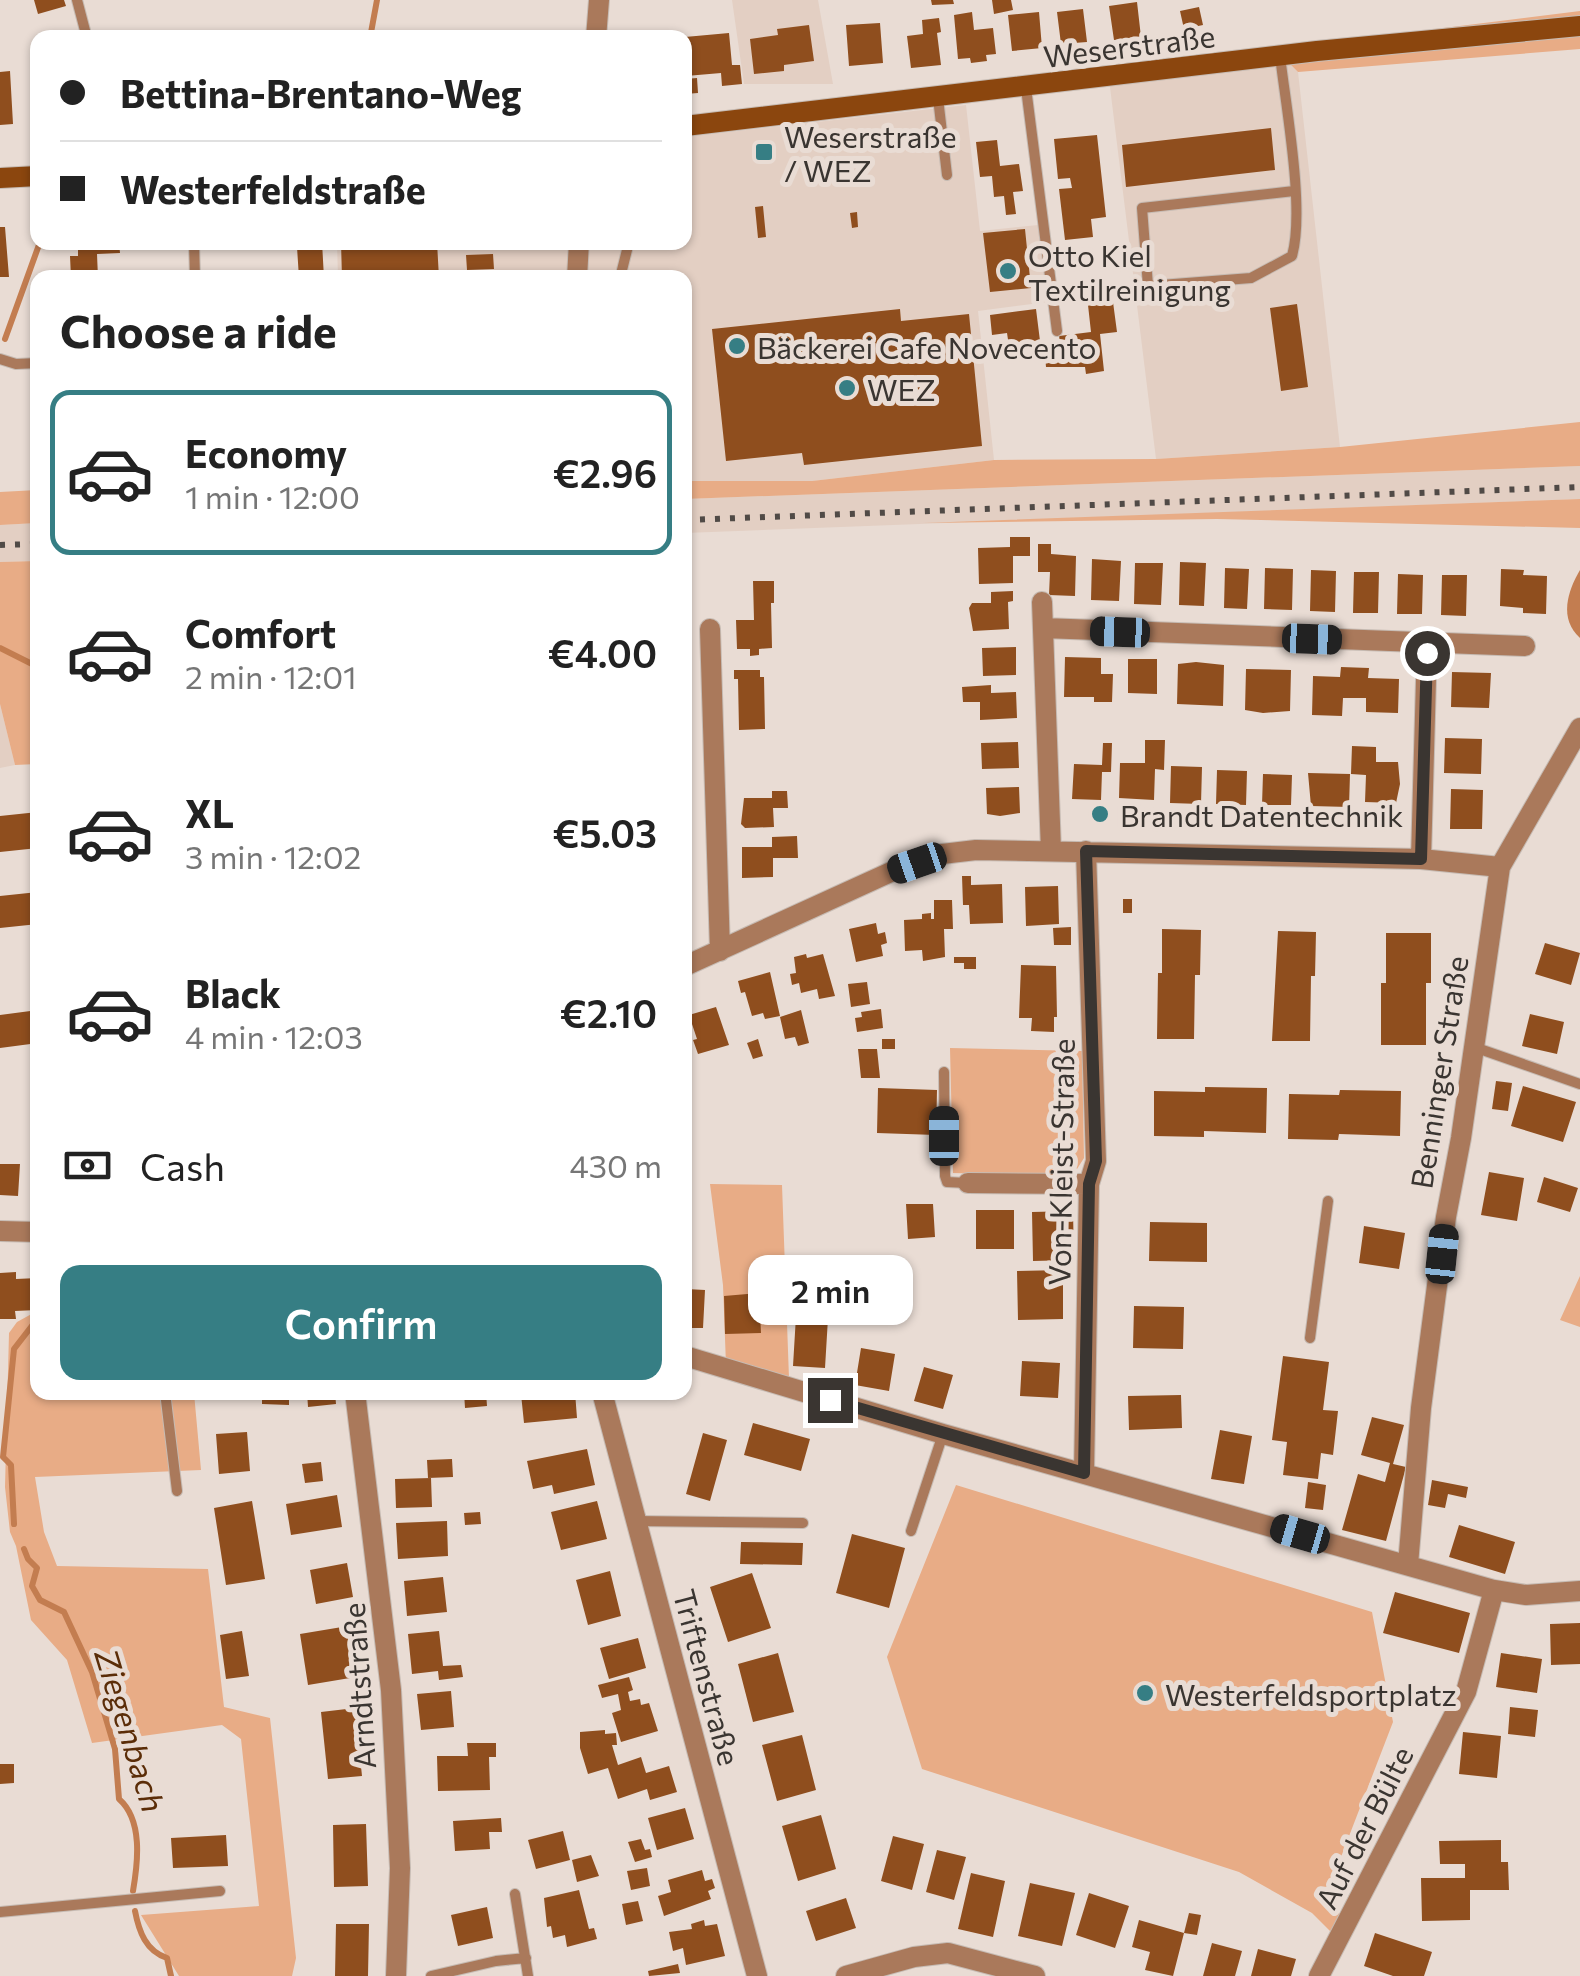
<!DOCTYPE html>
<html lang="en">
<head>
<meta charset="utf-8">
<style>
  :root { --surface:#fff; --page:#f6f6f6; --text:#222; --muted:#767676; --line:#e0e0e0; --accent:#367e84 }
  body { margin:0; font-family:Commissioner,sans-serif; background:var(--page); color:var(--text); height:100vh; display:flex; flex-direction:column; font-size:38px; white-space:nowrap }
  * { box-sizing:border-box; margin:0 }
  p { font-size:32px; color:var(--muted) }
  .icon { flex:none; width:55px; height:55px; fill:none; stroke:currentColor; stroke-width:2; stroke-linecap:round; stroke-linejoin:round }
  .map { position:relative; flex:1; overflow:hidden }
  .panel { position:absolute; left:30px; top:270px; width:662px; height:1130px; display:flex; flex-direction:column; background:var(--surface); border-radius:20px; box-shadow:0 2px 8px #0004 }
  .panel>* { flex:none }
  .banner { position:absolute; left:30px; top:30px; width:662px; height:220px; border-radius:20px; box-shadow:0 2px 8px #0004; display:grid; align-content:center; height:220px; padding:0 30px; background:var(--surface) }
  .end { position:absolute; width:45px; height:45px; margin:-22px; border:12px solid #3a3531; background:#fff; box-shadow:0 0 0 5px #fff }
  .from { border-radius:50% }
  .bubble { position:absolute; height:70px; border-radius:20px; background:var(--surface); box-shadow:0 2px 8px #0004; font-size:32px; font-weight:600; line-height:70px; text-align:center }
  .car { position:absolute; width:30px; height:60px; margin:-30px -15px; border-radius:12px; box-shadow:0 0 8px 2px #0007; background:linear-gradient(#222 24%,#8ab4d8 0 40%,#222 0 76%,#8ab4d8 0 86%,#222 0) }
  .banner b { display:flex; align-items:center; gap:35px; height:95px; font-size:38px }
  .banner b+b { border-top:2px solid var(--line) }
  .banner i { width:25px; height:25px; background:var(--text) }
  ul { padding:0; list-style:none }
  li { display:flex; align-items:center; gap:30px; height:165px; margin:0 20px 15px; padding:0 10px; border:5px solid transparent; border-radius:20px }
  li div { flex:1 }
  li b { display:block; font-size:38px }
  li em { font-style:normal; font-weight:600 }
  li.active { border-color:var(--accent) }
  li>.icon { width:90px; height:90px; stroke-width:1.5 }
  h2 { padding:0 30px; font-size:45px; line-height:120px }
  .pay { display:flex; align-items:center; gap:25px; height:110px; padding:0 30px; font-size:38px }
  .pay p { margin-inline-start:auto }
  .action { display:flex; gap:20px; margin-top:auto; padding:20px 30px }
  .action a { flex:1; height:115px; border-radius:20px; background:var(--accent); color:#fff; font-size:40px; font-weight:600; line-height:115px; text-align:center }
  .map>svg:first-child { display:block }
  .built { fill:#e3cfc3 }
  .green { fill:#e8ac86 }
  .water { fill:#c37d50 }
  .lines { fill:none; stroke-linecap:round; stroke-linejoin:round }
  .stream { stroke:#c37d50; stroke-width:6 }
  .building { fill:#8f4e1e }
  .lane-casing { stroke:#c6bbb3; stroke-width:12 }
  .street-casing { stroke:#c6bbb3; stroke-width:22 }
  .secondary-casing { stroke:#c6bbb3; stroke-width:22 }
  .lane { stroke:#aa795b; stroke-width:10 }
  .street { stroke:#aa795b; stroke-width:20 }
  .secondary { stroke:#8b460e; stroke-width:20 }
  .rail { stroke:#504a46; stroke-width:6; stroke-dasharray:5 10; stroke-linecap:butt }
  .route { stroke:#3a3531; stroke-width:12 }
  .poi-dot { fill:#367e84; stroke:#e9dcd4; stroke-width:4 }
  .labels { text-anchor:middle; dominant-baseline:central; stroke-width:10; stroke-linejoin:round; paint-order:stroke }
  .street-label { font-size:30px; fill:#3a3531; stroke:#e9dcd4 }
  .poi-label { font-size:30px; fill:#3a3531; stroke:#e9dcd4; text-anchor:start }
  .water-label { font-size:32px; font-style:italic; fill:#5b2d08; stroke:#e9dcd4 }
</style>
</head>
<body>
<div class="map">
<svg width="1580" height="1976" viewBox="0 0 1580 1976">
  <rect width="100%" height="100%" fill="#e9dcd4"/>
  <path class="built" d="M732,0h86l15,84h-89z
    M1275,49l23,23 42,375 -184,12 -48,-388z
    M966,105l14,126 58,-6 10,77 -70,9 16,149 -182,21h-127v-203l-347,-1 -1,-34 348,-1v-105z
    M1580,466v33l-895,34v-34z
    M37,523v38l-37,1v-37z
    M0,704l15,61 -15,3z"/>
  <path class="green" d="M1580,11v38l-282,23 -23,-23z
    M1580,422v44l-895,33v-18h127l182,-21 162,-1 184,-12z
    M37,490v33l-37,2v-33z
    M1580,499v29l-363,-9 -294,4z
    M37,561v203l-22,1 -15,-61v-142z
    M950,1048l132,3 2,107 -7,11 -15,7 -109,-3z
    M710,1184l72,1 7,193 -63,-13 -3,-80z
    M1580,1276v51l-20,-7z
    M37,1311l1,81 156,1 7,77 -166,7 9,55 13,34 151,3 16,138 46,11 26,240 -4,18h-113l-38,-61 118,-9 -18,-167 -19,-14 -130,18 -25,-83 -36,-40 -15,-74 -6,-14 -5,-45 4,-154 8,-11z
    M956,1485l416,127 21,110 -57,148 -4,31 8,14 -8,18 -20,-20 -73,-41 -317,-103 -35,-112z"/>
  <path class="water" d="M1580,570v68c-21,-19 -13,-46 0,-68z"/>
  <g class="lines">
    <path class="stream" d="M370,38l7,-38
      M5,339l35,-97
      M0,648l38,19
      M14,1524l-3,-59 -8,-8 11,-108 24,-31
      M24,1549l4,10 9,9 -5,18 8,14 24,12 28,60 23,77 4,50c24,21 19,63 14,92
      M135,1911c4,21 11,40 32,47l4,18"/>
  </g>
  <path class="building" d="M34,0h30l2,6 -28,8z
    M931,0h22l1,4 -22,1z
    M992,0h19l2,10 -19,4z
    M1137,2l4,35 -27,3 -5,-34z
    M1199,7l4,18 -19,4 -4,-18z
    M1083,9l4,33 -26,2 -4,-32z
    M972,12l2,18 19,-2 3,26 -10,1 1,6 -16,2 -1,-5 -12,1 -4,-44z
    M1039,12l3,36 -30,3 -4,-36z
    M939,18l2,14 -4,1 4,32 -30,3 -4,-32 16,-2 -1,-14z
    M880,23l3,40 -34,3 -3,-41z
    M809,25l5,36 -30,4v6l-30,3 -4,-35 28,-4 -1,-6z
    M664,30l1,8h-34v-5z
    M729,33l3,32h8l2,19 -20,2 -1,-13 -35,3 -1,-39z
    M10,71l3,53 -13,1v-53z
    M697,78l1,15 -13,1v-15z
    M1271,128l4,42 -149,17 -4,-42z
    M1097,135l9,82 -15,2 2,18 -28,3 -6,-51 13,-1 -2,-10 -12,1 -4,-40z
    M997,140l3,26 19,-2 4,27 -10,1 3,22 -10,1 -2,-19 -10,1 -2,-21 -12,1 -4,-35z
    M763,206l3,31 -8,1 -3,-31z
    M857,212l1,15 -6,1 -2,-15z
    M0,227h5l4,50h-9z
    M1025,229l6,59 -41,4 -7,-59z
    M78,242h41l1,11 -23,1 1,24h-27l-1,-22h8z
    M227,242h95l2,36h-25l-2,-31 -70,3z
    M341,242h96l2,36h-97z
    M493,254l1,15 -27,1 -1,-15z
    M1113,302l4,30 -17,2 4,37 -18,3 -1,-7h-39l-2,-24 16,-1 -1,-6 32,-4 -3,-27z
    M1297,304l11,83 -27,4 -11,-83z
    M900,309l1,12 68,-7 13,132 -178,19 -2,-12 -76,8 -14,-132z
    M1036,309l5,40 -31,4 -3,-20 -15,2 -2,-20z
    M1010,537h20v19h-17v27l-34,1 -1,-36 32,-1z
    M1038,544h13v10l25,2 -1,40 -26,-1 1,-23h-12z
    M1092,559l29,2 -2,40 -28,-1z
    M1180,562l26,1 -2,43 -25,-1z
    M1135,563h28l-2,42 -27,-1z
    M1225,568l24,1 -2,40 -23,-1z
    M1265,568l28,1 -1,41 -28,-1z
    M1501,569l23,1 -1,5 24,1 -1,38 -23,-1v-5l-23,-2z
    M1311,570l25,1 -1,41 -25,-1z
    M1354,572h25l-1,41h-25z
    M1398,574l25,1 -1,39h-25z
    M1442,575h25l-1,41 -25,-1z
    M753,581h21v22h-3l1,45 -13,1v6l-9,1v-7h-13l-1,-29h18z
    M1013,591v10l-5,1 1,27 -36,2 -4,-23 3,-5h19v-11z
    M1016,647v28l-33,1 -1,-28z
    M1065,657l36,1v16h12l-1,28h-18v-5h-30z
    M1128,659h29v35l-29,-1z
    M1196,662l28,3 -1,41 -46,-2 1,-40z
    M1341,667l28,1 -1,10 31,1 -1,34 -32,-1v-14h-23l-1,18 -30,-1 1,-39 27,1z
    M1246,669l45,1 -1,41 -27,2 -18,-3z
    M734,670h26v7h4l1,52 -26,1 -1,-51h-4z
    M1452,672l39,1 -2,35 -38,-1z
    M991,685v8l25,-1 1,26 -37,2v-18h-17l-1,-15z
    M1445,738l37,1 -1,35 -37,-1z
    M1145,740h20l-1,30 -9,-1 -1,31 -35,-2 1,-35h25z
    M1018,742l1,26 -37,1 -1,-26z
    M1103,743h9l-1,29h-9l-1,28 -29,-1 2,-35 28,1z
    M1352,746l24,1v15h22l2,22 -4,19 -31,-1 1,-27 -15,-1z
    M1171,766l31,1 -1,37 -31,-1z
    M1217,770l30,1 -1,34 -30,-1z
    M1308,773l42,1 -1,33 -38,-1z
    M1263,774l29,1 -1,30h-29z
    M1019,787l1,26 -20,3 -13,-2 -1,-26z
    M1451,789l32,1 -1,39h-32z
    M772,791h15l1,17h-15l1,19 -29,1 -4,-4 3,-26h28z
    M38,812v36l-38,4v-36z
    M797,836l1,22h-25v19l-31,1v-31h30v-10z
    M962,876h9v9l31,-1 1,39 -33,1 -1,-19h-6z
    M1058,886l1,38 -33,2 -1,-39z
    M38,892v32l-38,4v-32z
    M1123,899h9v14h-9z
    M934,900h18l1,29h-9l1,28 -22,4 -1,-11 -17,1 -1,-31 18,-1v-5l9,-1v6h3z
    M876,923l2,11 7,-2 2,11 -6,2 2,11 -27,6 -7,-33z
    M1071,927v18h-17l-1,-17z
    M1162,929l39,1 -1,45h-5l-1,64h-37l1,-66h4z
    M1278,931l38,1 -1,44h-4l-1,65h-38z
    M1386,933h45v50h-5v62h-45v-62h5z
    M1545,943l35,10 -9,32 -36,-11z
    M806,954l1,4 16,-4 12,42 -16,3 -2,-10 -16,4 -2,-10 -7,2 -2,-11 6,-1 -2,-16z
    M954,957h22v12h-12v-6h-10z
    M1021,965l35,1 1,51h-3v15l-23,-1 1,-13h-13z
    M770,972l10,44 -15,3 -2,-6 -11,3 -7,-24 -4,1 -3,-12z
    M867,982l3,22 -19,3 -3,-23z
    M716,1007l13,38 -31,9 -5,-14 4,-1 -8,-24z
    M881,1009l2,19 -26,4 -2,-14 7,-1 -1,-5z
    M38,1010v33l-38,5v-33z
    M801,1010l8,33 -11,3 -3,-9 -10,2 -5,-22z
    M1530,1014l34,8 -7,32 -35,-8z
    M758,1039l5,17 -10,3 -6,-16z
    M882,1039h13v10h-13z
    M858,1049h19l3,29h-19z
    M1496,1081l16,2 -4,28 -16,-2z
    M1523,1086l53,16 -13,40 -52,-16z
    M1205,1087l62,1 -1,45 -62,-2v6l-50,-1v-45l51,1z
    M878,1088l59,2 -1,45 -59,-2z
    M1340,1090l61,1 -1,45 -61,-2 -1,6 -50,-1 1,-45 50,1z
    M0,1164h20l-2,32 -18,-1z
    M1489,1172l35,6 -7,43 -36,-6z
    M1544,1177l34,11 -8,24 -33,-10z
    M906,1204h27l2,33 -27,2z
    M976,1210h38v39h-38z
    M1073,1211l1,49 -41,1 -1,-49z
    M1150,1222l57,1v39l-58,-1z
    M1364,1226l41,7 -6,36 -40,-6z
    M1063,1270v49l-45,1 -1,-49z
    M16,1272v7l22,-1 -1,32 -22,1 1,8h-16v-46z
    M686,1289l19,1 -2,38h-18z
    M759,1293l2,40 -36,1 -1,-38z
    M1134,1306l50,1 -1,42 -50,-1z
    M796,1316l32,2 -3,50 -32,-2z
    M861,1348l34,6 -6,37 -34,-6z
    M1283,1356l46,6 -6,48 15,1 -5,44 -12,-2 -3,26 -35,-4 4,-33 -15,-2z
    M1022,1361l38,2 -2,35 -38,-2z
    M924,1367l29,8 -10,34 -29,-8z
    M262,1392h27v13l-27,-1z
    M307,1392h28l1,12 -28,3z
    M464,1392h22l1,14 -22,2z
    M532,1392h43l2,26 -53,5 -3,-29z
    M1181,1395l1,33 -53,2 -1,-34z
    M1372,1417l32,8 -11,39 13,3 -20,74 -44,-11 16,-56 27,8 5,-19 -29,-8z
    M753,1423l57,16 -9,32 -57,-16z
    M1220,1430l32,6 -8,48 -33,-5z
    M247,1432l3,39 -31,3 -3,-40z
    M703,1433l24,7 -17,61 -24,-7z
    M587,1449l8,36 -41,9 -2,-9 -19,4 -6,-28z
    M452,1459l1,18 -25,1 -1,-18z
    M321,1462l2,19 -18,2 -3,-19z
    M431,1478l1,29 -36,1 -1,-29z
    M1432,1480l36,7 -2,11 -18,-4 -3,14 -17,-3z
    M1308,1482l18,3 -3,25 -18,-2z
    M337,1495l5,32 -51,8 -5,-31z
    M252,1501l13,78 -39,6 -12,-77z
    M597,1501l10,38 -46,11 -10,-38z
    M480,1512l1,12 -16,1 -1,-12z
    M447,1521l1,35 -50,3 -2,-36z
    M1459,1525l56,17 -10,32 -56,-17z
    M852,1534l53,14 -16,60 -53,-15z
    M741,1542l62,1 -1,22 -62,-1z
    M347,1563l6,34 -37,7 -6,-34z
    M610,1571l11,45 -33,9 -12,-45z
    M752,1573l19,55 -43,14 -18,-55z
    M443,1577l4,35 -40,4 -3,-35z
    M1395,1592l75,21 -11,40 -76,-20z
    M1580,1623v41l-29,1 -1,-41z
    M348,1626l8,51 -48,8 -8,-51z
    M242,1631l7,45 -23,3 -6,-44z
    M439,1631l4,35 18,-1 2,12 -24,3 -1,-9 -26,3 -4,-40z
    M638,1638l8,30 -37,11 -9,-31z
    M778,1653l16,59 -41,10 -15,-58z
    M1501,1653l41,6 -5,34 -41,-6z
    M629,1677l4,13 -5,2 2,9 10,-2 1,6 8,-2 9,28 -37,11 -9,-29 9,-3 -3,-16 -16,4 -4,-13z
    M451,1691l3,36 -33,3 -4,-36z
    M1510,1707l28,3 -3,27 -27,-3z
    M355,1708l7,68 -34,3 -7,-67z
    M605,1730v4l11,-1 1,12h-5l6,20 23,-8 5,16 23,-7 8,26 -27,8 -3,-11 -29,10 -10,-31 -20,6 -8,-26v-16z
    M1463,1732l38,4 -4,42 -38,-4z
    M802,1735l14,55 -39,11 -15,-56z
    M467,1743h29v14h-7l1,33 -52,1 -1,-35h31z
    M0,1764h14v19l-14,1z
    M685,1808l9,31 -37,11 -9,-32z
    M821,1815l15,54 -38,12 -16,-55z
    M501,1818l1,14h-13l1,17 -35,2 -2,-30z
    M366,1824l2,62 -34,1 -1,-62z
    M563,1831l7,29 -34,9 -8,-29z
    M226,1835l2,31 -55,2 -2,-30z
    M893,1836l31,8 -12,46 -31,-9z
    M641,1839l4,11 5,-1 2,8 -17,5 -7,-20z
    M1501,1840v22h7l1,28h-39v30l-48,1 -1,-43h44v-14h-25l-1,-23z
    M937,1850l29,7 -12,43 -28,-8z
    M591,1855l8,21 -22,6 -5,-22z
    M647,1868l3,18 -19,4 -4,-19z
    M702,1870l3,11 7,-2 3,9 -7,3 3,8 -47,17 -6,-20 13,-4 -3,-12z
    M971,1873l34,8 -12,56 -35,-8z
    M1030,1883l45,10 -13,53 -44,-10z
    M579,1890l10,39 5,-1 3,11 -30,8 -2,-12 -12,3 -2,-12 -4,1 -3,-29z
    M1089,1893l40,13 -14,42 -39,-13z
    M846,1898l10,30 -40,13 -10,-30z
    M638,1901l5,20 -17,4 -4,-21z
    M487,1907l6,31 -35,8 -7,-31z
    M1189,1913l12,2 -4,20 -13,-2 -11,43 -28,-6 5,-18 -18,-5 7,-27 45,13z
    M704,1920l1,6 12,-2 8,32 -39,9 -3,-17 -10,3 -4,-19 23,-3 -1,-5z
    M336,1924h33l-1,52h-33z
    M1375,1933l57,19 -8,24h-31l-29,-10z
    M1212,1943l30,8 -7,25h-32z
    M1258,1949l38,10 -5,17h-40z
    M678,1964l2,9 -31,3 -1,-5z"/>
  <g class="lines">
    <defs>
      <path id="lane" d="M77,0l10,38
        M1280,56c6,51 25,154 12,200l-41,22 -103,8 -6,-78 152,-17
        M1026,88l31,243
        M938,98l9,77
        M194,242l1,36
        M620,278l9,-36
        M0,359l16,5 22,-1
        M1474,1047l106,37
        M944,1072l1,104 2,6 20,1
        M1310,1338l18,-137
        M165,1392l12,99
        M634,1521l169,2
        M911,1531l32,-97
        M515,1894l13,82
        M0,1912l220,-21
        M431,1976l65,-15 30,-3"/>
      <path id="street" d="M596,38l3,-38
        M577,278l2,-36
        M1042,602l9,249
        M1043,628l482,18
        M710,629l10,322
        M1421,859l6,-215
        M685,966l208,-95 49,-17 34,-4 445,9 79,8
        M968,1183l121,1
        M0,1231l38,1
        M685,1356l258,78 551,156 32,5 54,-4
        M355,1392l36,298 9,178 -4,108
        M602,1392l155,584
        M1084,1473l5,-289 7,-23 -10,-310
        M1408,1565l13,-157 25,-191 15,-79 39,-271 80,-139
        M846,1976l68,-19 34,-4 87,23
        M1319,1976l147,-284 28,-102"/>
      <path id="secondary" d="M685,126l632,-75 263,-25
        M0,178l38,-2"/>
    </defs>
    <use href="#lane" class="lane-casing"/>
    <use href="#street" class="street-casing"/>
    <use href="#secondary" class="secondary-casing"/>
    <use href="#lane" class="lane"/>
    <use href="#street" class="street"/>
    <use href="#secondary" class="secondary"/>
    <path class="rail" d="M685,520l895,-33
      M0,545l38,-1"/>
  </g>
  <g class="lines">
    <path class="route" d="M830,1400l254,73 5,-289 7,-23 -10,-310 335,8 6,-206"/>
  </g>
  <g class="poi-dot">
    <rect x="754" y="142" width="20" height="20" rx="5"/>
    <circle cx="1008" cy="271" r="10"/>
    <circle cx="737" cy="346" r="10"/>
    <circle cx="847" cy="388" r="10"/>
    <circle cx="1100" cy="814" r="10"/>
    <circle cx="1145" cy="1693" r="10"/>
  </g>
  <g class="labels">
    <g class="street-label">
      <text transform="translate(1129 45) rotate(-7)">Weserstraße</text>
      <text transform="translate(1438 1072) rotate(-81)">Benninger Straße</text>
      <text transform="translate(1060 1162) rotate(-89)">Von-Kleist-Straße</text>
      <text transform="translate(708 1677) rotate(75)">Triftenstraße</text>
      <text transform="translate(358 1686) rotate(-94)">Arndtstraße</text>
      <text transform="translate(1363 1827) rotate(-63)">Auf der Bülte</text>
    </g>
    <g class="poi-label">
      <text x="784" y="135">Weserstraße<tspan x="784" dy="34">/ WEZ</tspan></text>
      <text x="1028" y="254">Otto Kiel<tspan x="1028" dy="34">Textilreinigung</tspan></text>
      <text x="757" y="346">Bäckerei Cafe Novecento</text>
      <text x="867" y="388">WEZ</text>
      <text x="1120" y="814">Brandt Datentechnik</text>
      <text x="1165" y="1693">Westerfeldsportplatz</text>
    </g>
    <g class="water-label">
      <text transform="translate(131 1730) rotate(73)">Ziegenbach</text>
    </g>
  </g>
</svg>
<i class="end from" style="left:1427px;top:653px"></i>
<i class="end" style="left:830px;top:1400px"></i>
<div class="bubble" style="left:748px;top:1255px;width:165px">2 min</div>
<i class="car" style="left:1120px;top:632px;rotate:272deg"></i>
<i class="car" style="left:1312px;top:639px;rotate:92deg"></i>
<i class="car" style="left:917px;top:863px;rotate:251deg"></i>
<i class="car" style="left:944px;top:1136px;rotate:0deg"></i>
<i class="car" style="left:1442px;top:1254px;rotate:6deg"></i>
<i class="car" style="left:1300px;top:1534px;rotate:286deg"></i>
<div class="banner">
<b><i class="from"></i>Bettina-Brentano-Weg</b>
<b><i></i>Westerfeldstraße</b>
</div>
<section class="panel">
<h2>Choose a ride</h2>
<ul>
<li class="active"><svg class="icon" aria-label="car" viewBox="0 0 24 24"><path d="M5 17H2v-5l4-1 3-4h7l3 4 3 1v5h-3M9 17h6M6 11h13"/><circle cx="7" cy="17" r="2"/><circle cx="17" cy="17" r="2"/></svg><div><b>Economy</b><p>1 min · 12:00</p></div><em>€2.96</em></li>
<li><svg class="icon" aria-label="car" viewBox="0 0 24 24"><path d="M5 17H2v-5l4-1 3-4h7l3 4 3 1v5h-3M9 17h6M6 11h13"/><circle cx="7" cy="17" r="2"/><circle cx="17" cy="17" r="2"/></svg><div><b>Comfort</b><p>2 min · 12:01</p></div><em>€4.00</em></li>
<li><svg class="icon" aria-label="car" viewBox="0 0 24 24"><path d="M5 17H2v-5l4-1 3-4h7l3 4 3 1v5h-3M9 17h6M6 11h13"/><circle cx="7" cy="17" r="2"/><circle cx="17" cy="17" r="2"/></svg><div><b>XL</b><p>3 min · 12:02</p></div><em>€5.03</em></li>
<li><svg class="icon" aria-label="car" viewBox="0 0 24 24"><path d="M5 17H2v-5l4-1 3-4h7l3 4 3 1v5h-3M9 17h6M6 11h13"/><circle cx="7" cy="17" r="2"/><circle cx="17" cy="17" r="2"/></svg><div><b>Black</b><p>4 min · 12:03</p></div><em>€2.10</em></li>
</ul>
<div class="pay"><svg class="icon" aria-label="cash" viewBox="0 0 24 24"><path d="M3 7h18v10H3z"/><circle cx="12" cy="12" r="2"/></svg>Cash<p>430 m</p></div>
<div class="action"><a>Confirm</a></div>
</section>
</div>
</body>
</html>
